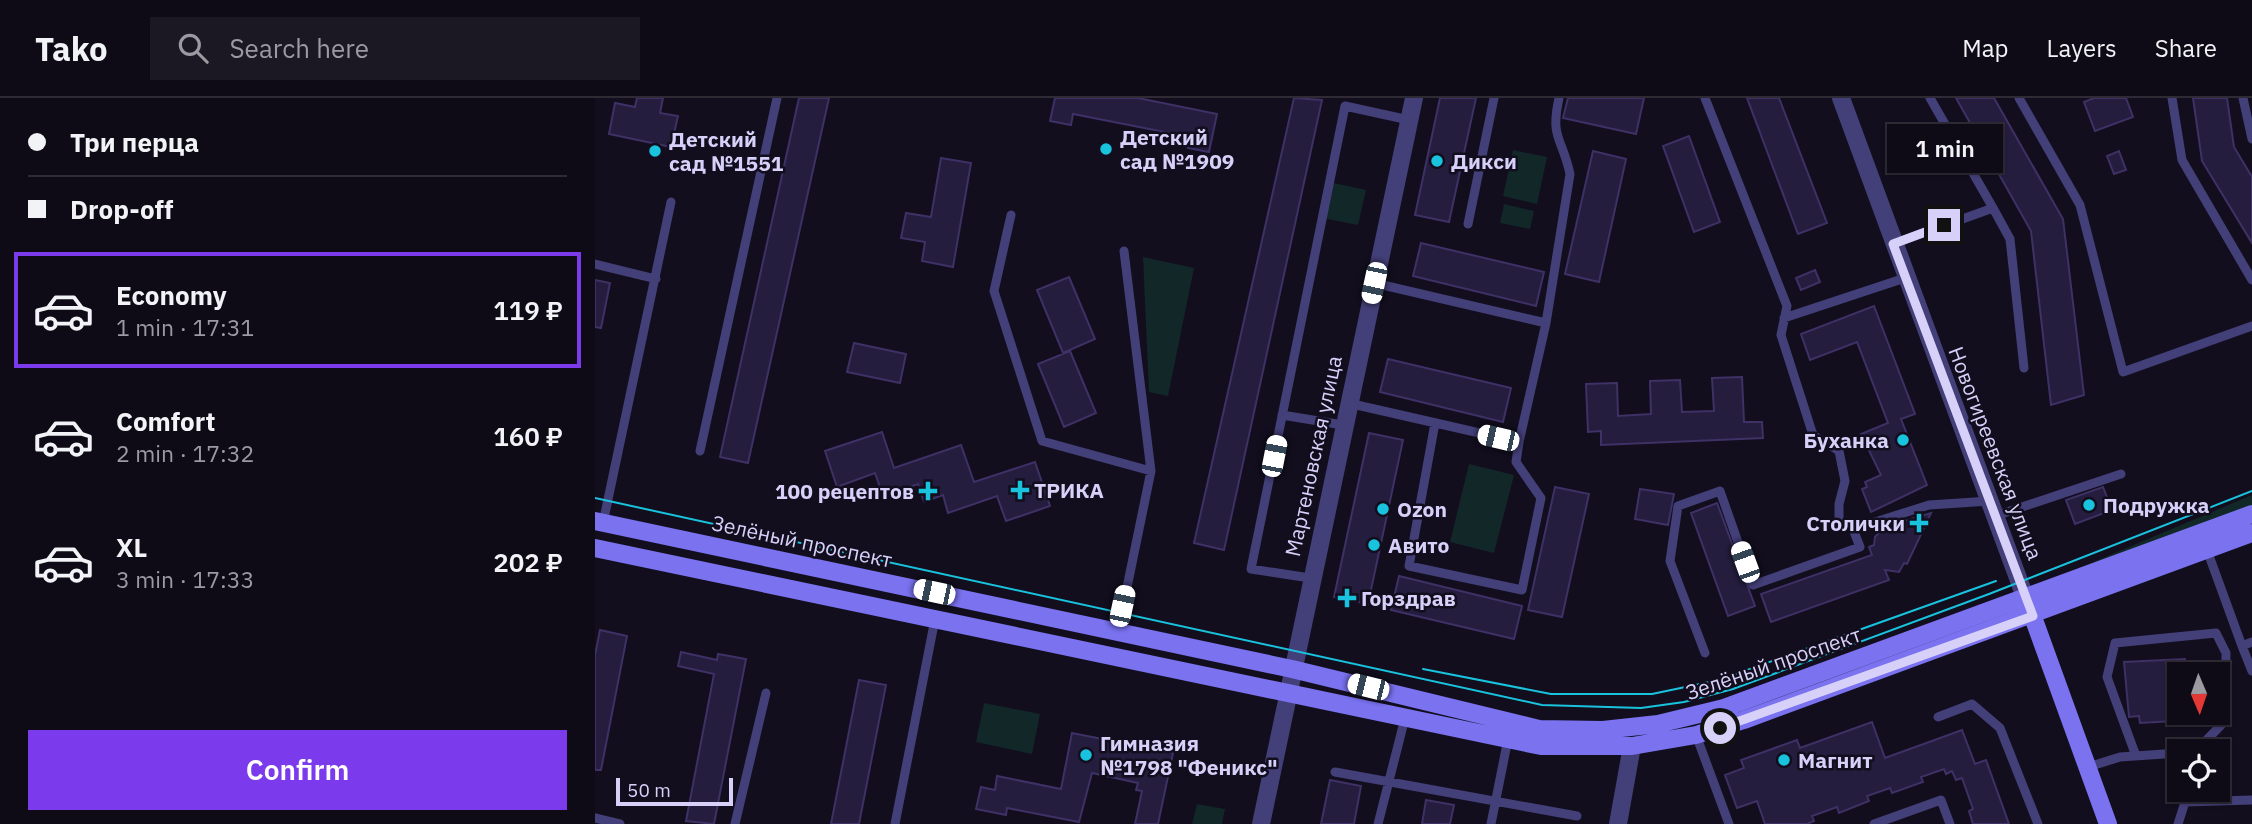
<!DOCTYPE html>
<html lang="en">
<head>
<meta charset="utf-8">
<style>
  :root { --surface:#0e0a16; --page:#1c1823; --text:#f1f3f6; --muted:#9b9aa1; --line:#2e2b35; --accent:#7c3aed }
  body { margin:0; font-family:"IBM Plex Sans",sans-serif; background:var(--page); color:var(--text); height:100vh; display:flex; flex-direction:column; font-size:26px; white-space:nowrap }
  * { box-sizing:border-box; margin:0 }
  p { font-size:23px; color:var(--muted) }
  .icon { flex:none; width:38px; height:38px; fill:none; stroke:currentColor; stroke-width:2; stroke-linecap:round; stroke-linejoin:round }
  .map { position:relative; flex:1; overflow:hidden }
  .panel { display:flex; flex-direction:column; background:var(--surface); width:595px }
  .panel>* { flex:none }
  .banner { display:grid; align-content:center; height:154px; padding:0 28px; background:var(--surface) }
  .needle { width:46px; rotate:178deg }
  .tools { position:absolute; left:1572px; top:564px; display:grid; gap:14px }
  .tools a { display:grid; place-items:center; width:63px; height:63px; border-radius:0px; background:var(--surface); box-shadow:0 2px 5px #0004,0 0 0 2px var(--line); font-size:35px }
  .scale { position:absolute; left:21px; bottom:18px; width:117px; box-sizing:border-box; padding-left:7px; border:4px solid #d7d1fa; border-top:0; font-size:19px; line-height:24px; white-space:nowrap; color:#d7d1fa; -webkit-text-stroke:5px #120e1e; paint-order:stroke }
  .end { position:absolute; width:32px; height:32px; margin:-16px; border:9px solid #d7d1fa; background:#111; box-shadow:0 0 0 4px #111 }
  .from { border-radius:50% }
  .bubble { position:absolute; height:49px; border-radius:0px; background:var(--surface); box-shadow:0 2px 5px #0004,0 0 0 2px var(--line); font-size:23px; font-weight:600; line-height:49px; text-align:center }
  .car { position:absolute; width:21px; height:42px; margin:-21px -10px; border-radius:9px; box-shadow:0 0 5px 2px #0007; background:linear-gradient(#fff 24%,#345 0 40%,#fff 0 76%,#345 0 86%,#fff 0) }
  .banner b { display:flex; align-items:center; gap:24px; height:66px; font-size:26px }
  .banner b+b { border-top:2px solid var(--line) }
  .banner i { width:18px; height:18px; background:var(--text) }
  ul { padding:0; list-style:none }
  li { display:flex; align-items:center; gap:21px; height:116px; margin:0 14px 10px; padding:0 14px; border:4px solid transparent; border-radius:0px }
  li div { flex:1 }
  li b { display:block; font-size:26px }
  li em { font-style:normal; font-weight:600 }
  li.selected { border-color:var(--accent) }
  li>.icon { width:63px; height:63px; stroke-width:1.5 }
  .cta { display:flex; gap:14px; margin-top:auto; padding:14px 28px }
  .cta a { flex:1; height:80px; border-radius:0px; background:var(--accent); color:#fff; font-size:28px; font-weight:600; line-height:80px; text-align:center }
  header { display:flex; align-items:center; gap:42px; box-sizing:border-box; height:98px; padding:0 35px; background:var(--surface); border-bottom:2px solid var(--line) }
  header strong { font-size:33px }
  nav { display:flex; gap:38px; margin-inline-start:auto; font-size:24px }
  .search { width:490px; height:63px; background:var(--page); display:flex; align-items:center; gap:18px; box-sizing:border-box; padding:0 24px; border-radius:0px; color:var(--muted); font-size:26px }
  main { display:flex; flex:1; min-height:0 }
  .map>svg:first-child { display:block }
  .green { fill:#122727 }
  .building { fill:#241d3d; stroke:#3e3166; stroke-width:2 }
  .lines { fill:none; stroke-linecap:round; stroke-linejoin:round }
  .service { stroke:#433f78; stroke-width:9 }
  .minor { stroke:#433f78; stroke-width:18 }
  .tertiary { stroke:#433f78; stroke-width:18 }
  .secondary { stroke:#7a72ef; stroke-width:18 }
  .tram { stroke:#19c2dd; stroke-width:2 }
  .route { stroke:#d7d1fa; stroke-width:9 }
  .poi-dot { fill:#19c2dd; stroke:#120e1e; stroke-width:2.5 }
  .labels { text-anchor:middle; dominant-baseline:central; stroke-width:5; stroke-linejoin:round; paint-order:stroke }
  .poi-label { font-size:21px; font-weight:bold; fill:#d7d1fa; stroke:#120e1e; text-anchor:start }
  .street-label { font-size:21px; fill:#d7d1fa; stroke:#120e1e }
</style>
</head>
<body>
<header>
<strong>Tako</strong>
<div class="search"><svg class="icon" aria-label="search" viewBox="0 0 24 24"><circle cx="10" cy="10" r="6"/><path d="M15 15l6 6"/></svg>Search here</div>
<nav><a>Map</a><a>Layers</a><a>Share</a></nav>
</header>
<main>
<section class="panel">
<div class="banner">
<b><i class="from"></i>Три перца</b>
<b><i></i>Drop-off</b>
</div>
<ul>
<li class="selected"><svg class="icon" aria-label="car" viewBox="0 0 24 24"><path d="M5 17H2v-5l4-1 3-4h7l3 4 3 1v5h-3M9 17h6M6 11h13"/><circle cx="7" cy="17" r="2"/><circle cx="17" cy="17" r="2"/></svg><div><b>Economy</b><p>1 min · 17:31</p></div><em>119 ₽</em></li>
<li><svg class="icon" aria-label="car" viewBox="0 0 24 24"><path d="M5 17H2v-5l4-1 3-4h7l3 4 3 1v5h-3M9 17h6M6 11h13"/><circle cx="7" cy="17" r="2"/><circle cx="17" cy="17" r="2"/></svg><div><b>Comfort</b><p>2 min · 17:32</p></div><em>160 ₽</em></li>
<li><svg class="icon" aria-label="car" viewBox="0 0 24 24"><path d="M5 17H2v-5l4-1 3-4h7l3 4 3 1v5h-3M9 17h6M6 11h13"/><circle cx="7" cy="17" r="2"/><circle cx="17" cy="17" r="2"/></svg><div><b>XL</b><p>3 min · 17:33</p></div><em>202 ₽</em></li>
</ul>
<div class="cta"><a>Confirm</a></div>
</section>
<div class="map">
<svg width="1657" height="726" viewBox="0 0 1657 726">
  <rect width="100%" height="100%" fill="#120e1e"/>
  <path class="green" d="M918,52l34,7 -10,47 -34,-8z
    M734,84l37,8 -8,35 -36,-7z
    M909,106l30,7 -4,18 -30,-6z
    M548,159l51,11 -26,128 -19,-4z
    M874,366l45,11 -20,78 -44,-11z
    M1657,397v13l-194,69z
    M389,605l56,11 -8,40 -56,-12z
    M602,706l28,5 -3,15h-30z"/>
  <path class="building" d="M42,0h26l-3,15 18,3 -7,31 -62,-13 6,-31 20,4z
    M204,0h30l-81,365 -28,-6z
    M460,0h83l79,16 -8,38 -21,-4 2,-11 -117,-23 -2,11 -21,-4z
    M699,0l28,2 -98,450 -30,-7z
    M845,0h36l-27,124 -34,-7z
    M973,0h76l-8,36 -73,-16z
    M1152,0h32l48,125 -29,11z
    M1361,0h38l69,121 21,176 -33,10 -20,-174z
    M1499,0h32l7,19 -38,14 -11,-29z
    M1598,0h34l7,49 18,30v66l-50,-82z
    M1094,38l31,86 -26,10 -31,-86z
    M998,53l33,8 -27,123 -34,-8z
    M1524,53l7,19 -12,4 -7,-18z
    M346,60l30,5 -18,104 -31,-6 3,-19 -24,-4 5,-25 25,4z
    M826,145l123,29 -8,34 -123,-30z
    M1220,172l5,12 -19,8 -5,-12z
    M474,179l26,62 -32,14 -26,-63z
    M0,182l15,3 -9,45 -6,-1z
    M1279,208l41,108 -14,5 26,66 -56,27 -9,-23 5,-2 -2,-5 16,-7 -20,-41 27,-11 -31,-81 -47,18 -9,-26z
    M259,245l52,11 -6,29 -53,-11z
    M475,253l26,62 -32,14 -26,-63z
    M793,261l123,29 -8,34 -123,-30z
    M1147,279l2,45h18l1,16 -162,7v-14l-13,1 -2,-48 31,-1 1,33 33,-2 -1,-33 30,-1 2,32 32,-1 -2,-33z
    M287,334l12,36 67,-23 13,37 61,-20 15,44 -44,15 -9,-25 -49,17 -5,-18 -19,7 -6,-18 -35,12 -8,-23 -38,14 -12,-36z
    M774,335l34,7 -35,164 -34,-7z
    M960,389l34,7 -27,123 -34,-7z
    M1508,389l9,23 -37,14 -9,-24z
    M1045,391l34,5 -6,31 -33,-6z
    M1122,405l38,103 -27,10 -37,-103z
    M1336,415l-24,51 -3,-1 -5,9 -14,-2 4,10 -118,42 -10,-28 111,-39 -3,-8 5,-2 1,-8 9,-10z
    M804,478l123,30 -8,33 -123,-29z
    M5,532l27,6 -26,134h-6v-115z
    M86,554l36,8 1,-6 28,5 -32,165 -28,-3 28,-147 -36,-8z
    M1590,561l1,15h-7v40h-5v7l-34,2 -1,-7 -10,1 -5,-55z
    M264,582l27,5 -27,139h-28z
    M1277,624l13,36 77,-28 13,34 11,-4 23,64h-36l-4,-13 4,-2 -11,-31 -6,2 -4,-9 -6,3 -2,-5 -23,8 2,5 -31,11 -2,-5 -23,8 2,5 -30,12 -2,-6 -25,9 2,5 -7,3h-42l-8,-23 -20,7 -12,-33 19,-7 -3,-8 56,-20 3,8z
    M477,635l101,20 -15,71h-23l7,-33 -6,-1 2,-7 -46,-10 -13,49 -72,-14 -1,7 -30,-6 5,-22 14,3 2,-14 64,13z
    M735,682l31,6 -7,38h-33z
    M831,702l28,5 -4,19h-28z"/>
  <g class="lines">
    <path class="service" d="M1335,0l63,110
      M1424,0l61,107 43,167 129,-46
      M1577,0l10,62 70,120
      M1648,0l9,41
      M416,117l-17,76 48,150 109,30
      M873,126l26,-126
      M1298,146l100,-36 17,31 14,129
      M0,166l61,15
      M1189,220l121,-40
      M951,225l24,-149c-8,-37 -20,-35 -11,-76
      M753,305l171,39 27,-119 -172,-40
      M687,317l61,10
      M840,325l-26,143 113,24 19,-92 -25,-36 3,-20
      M105,353l77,-353
      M1400,418l126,-42
      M8,425l68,-321
      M1258,431l76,-24 61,-4
      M1612,452l35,96 10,-4
      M715,480l-59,-9 94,-463 64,14
      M523,533l33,-160 -27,-220
      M1647,548l10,25
      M1110,555l-35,-92 8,-55 42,-15 33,94 107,-38 -7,-18 -14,-9v-16l6,-23 -6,-30 -26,-16 -32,-100 6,-29 -82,-208
      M1343,619l34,-13 28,24 38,96
      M1101,637l33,89
      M1541,658l-29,-79 8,-34 101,-10 10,20 -1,68 -29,30
      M1493,669l32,-10 59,-4
      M740,674l242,44
      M0,720l25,6
      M140,726l31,-131
      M300,726l40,-205
      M783,726l27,-106
      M896,726l17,-85
      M1279,726l67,-24 9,24
      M1583,726l7,-22 67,-2"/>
    <path class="minor" d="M666,726l153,-726
      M1023,726l14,-78"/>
    <path class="tertiary" d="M1246,0l184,499"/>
    <path class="secondary" d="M0,423l697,148 247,60 64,1 55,-6 66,-16 528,-194
      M0,450l946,198h91l64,-11 48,-15 508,-187
      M1434,508l79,218"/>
    <path class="tram" d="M0,400l947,207 99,3 43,-6 49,-13 256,-95 263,-103
      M828,571l128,25h101l67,-14 277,-99"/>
  </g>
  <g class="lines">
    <path class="route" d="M1125,630l313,-112 -140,-372 51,-19"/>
  </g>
  <g class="poi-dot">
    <circle cx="511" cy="51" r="7"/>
    <circle cx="60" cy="53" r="7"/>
    <circle cx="842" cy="63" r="7"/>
    <circle cx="1308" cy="342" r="7"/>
    <path d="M421.5 381.5h7v7h7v7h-7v7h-7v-7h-7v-7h7z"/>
    <path d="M329.5 382.5h7v7h7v7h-7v7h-7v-7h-7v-7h7z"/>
    <circle cx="1494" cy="407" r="7"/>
    <circle cx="788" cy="411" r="7"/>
    <path d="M1320.5 414.5h7v7h7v7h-7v7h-7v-7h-7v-7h7z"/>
    <circle cx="779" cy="447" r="7"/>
    <path d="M748.5 489.5h7v7h7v7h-7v7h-7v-7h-7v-7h7z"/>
    <circle cx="491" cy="657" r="7"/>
    <circle cx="1189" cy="662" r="7"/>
  </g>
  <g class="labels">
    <g class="poi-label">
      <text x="525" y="39">Детский<tspan x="525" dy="24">сад №1909</tspan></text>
      <text x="74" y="41">Детский<tspan x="74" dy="24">сад №1551</tspan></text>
      <text x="856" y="63">Дикси</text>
      <text x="1294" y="342" text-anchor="end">Буханка</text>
      <text x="439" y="392">ТРИКА</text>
      <text x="319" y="393" text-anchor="end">100 рецептов</text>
      <text x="1508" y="407">Подружка</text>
      <text x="802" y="411">Ozon</text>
      <text x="1310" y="425" text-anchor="end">Столички</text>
      <text x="793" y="447">Авито</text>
      <text x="766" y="500">Горздрав</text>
      <text x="505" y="645">Гимназия<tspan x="505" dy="24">№1798 "Феникс"</tspan></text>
      <text x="1203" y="662">Магнит</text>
    </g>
    <g class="street-label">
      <text transform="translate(1401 355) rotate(69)">Новогиреевская улица</text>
      <text transform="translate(718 358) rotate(-78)">Мартеновская улица</text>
      <text transform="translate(207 443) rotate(12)">Зелёный проспект</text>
      <text transform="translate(1178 565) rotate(-19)">Зелёный проспект</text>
    </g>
  </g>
</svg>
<div class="tools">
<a><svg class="needle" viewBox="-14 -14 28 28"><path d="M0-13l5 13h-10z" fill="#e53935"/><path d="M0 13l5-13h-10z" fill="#9b9aa1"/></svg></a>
<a><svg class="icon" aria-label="locate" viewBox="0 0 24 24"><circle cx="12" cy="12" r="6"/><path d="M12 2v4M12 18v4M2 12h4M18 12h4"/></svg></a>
</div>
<div class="scale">50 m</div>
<i class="end from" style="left:1125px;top:630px"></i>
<i class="end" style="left:1349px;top:127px"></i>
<div class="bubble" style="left:1292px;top:26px;width:116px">1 min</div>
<i class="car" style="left:779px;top:185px;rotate:192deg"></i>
<i class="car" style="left:903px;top:340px;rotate:283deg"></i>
<i class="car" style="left:679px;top:358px;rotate:11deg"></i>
<i class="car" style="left:1150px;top:464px;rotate:340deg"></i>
<i class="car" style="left:339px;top:494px;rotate:282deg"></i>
<i class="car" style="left:527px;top:508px;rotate:12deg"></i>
<i class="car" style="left:773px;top:589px;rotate:284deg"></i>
</div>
</main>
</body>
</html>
